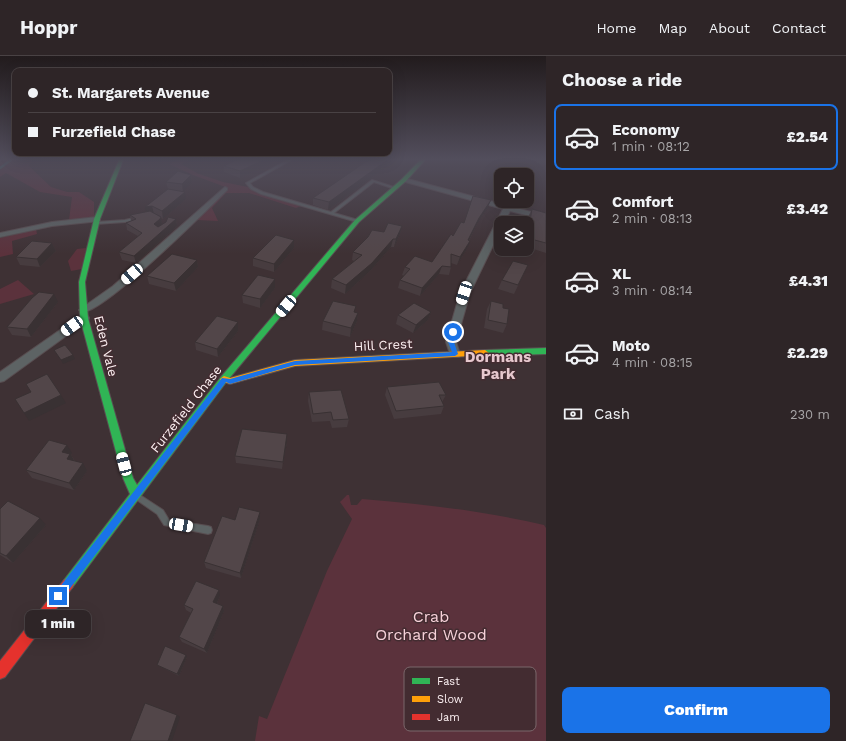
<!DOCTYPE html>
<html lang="en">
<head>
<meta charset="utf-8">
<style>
  :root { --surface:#2e2527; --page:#3a3133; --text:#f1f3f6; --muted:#a7a5a7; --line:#494244; --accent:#1a73e8 }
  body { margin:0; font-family:"Work Sans",sans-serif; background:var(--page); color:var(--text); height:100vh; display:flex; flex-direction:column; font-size:15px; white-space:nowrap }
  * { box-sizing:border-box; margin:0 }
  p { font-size:13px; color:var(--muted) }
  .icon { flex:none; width:22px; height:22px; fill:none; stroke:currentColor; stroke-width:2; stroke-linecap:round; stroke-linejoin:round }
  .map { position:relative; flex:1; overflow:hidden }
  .sheet { display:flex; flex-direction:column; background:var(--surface); width:300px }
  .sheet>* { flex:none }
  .guide { position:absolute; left:12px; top:12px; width:380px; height:88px; border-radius:8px; box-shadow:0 4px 16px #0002,0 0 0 1px var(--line); display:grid; align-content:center; height:88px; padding:0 16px; background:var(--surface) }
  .buttons { position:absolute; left:494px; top:112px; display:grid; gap:8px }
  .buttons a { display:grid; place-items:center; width:40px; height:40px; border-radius:8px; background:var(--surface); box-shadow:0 4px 16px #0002,0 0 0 1px var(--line); font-size:20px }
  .end { position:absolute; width:18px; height:18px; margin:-9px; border:5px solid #1a73e8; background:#fff; box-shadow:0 0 0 2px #fff }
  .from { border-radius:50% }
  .bubble { position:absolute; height:28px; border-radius:8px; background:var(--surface); box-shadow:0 4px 16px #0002,0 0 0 1px var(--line); font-size:13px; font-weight:800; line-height:28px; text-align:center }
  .car { position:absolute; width:12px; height:24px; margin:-12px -6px; border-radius:5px; box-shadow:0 0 3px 1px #0007; background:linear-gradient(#fff 24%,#345 0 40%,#fff 0 76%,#345 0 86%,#fff 0) }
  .guide b { display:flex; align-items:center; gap:14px; height:38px; font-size:15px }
  .guide b+b { border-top:1px solid var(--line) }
  .guide i { width:10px; height:10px; background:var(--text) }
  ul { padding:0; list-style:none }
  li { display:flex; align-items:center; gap:12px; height:66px; margin:0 8px 6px; padding:0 8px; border:2px solid transparent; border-radius:8px }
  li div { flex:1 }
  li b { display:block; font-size:15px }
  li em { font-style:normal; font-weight:800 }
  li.selected { border-color:var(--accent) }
  li>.icon { width:36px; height:36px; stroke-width:1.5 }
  h2 { padding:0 16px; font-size:18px; line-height:48px }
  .pay { display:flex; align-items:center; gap:10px; height:44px; padding:0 16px; font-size:15px }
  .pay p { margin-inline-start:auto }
  .primary-button { display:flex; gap:8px; margin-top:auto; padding:8px 16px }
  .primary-button a { flex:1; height:46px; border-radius:8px; background:var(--accent); color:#fff; font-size:16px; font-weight:800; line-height:46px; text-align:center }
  header { display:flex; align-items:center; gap:24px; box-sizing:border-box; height:56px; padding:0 20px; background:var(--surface); border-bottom:1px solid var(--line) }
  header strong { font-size:19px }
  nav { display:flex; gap:22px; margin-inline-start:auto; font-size:14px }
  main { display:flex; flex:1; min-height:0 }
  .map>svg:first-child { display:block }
  .green { fill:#5b323c }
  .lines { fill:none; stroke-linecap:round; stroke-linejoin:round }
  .stream { stroke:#3a837f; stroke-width:2.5 }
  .lane-casing { stroke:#584d50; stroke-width:2 }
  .street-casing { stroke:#584d50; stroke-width:2 }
  .fast-casing { stroke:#584d50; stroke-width:2 }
  .slow-casing { stroke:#584d50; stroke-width:2 }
  .jam-casing { stroke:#584d50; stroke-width:2 }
  .lane { fill:#5d6364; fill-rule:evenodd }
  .street { fill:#5d6364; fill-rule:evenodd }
  .fast { fill:#30b455; fill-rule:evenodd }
  .slow { fill:#ff9f0a; fill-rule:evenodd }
  .jam { fill:#e5322d; fill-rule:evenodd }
  .wall { fill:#473c3f }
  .shaded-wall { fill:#393133 }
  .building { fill:#524649; stroke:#393133 }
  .route { fill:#1a73e8 }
  .labels { text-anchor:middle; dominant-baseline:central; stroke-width:3; stroke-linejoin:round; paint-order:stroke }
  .street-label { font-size:13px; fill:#fdf1f3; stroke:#432c31 }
  .quarter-label { font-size:15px; font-weight:bold; fill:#e7c8ce; stroke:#432c31 }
  .near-park-label { font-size:16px; fill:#f7d1d9; stroke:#432c31 }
  .key { fill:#432c31; stroke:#7b676b; stroke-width:1 }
  .key-label { font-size:11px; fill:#fdf1f3 }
</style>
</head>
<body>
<header>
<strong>Hoppr</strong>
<nav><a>Home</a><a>Map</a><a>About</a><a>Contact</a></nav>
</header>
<main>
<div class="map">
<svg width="546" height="685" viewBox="0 0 546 685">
  <rect width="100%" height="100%" fill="#3e3134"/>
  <path class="green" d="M0,102h21l11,2 -3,6 22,21 16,5h12l15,10v15l-25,3 3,-23 -32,-5 -34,-19 -6,4z
    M181,102h13l-13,6 18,10 24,8 25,5 15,8 38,11 -5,2 -47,-15h-23l-14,15 6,13 -21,-1 31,-32 -35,-13 -24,-11z
    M36,173l1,5 -25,7 1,13 -13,3v-19z
    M86,192l-4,21 -11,2 -3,-10 9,-12z
    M18,224l16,14 -34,10v-15z
    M347,439h2l2,10h6l5,-6c62,5 122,12 182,26l2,3v213h-291l4,-25 8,3 60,-148 25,-52 -12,-17z"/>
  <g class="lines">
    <path class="stream" d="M0,112l12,-9 7,-1"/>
    <defs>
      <path id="lane" d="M291,102h4l-45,25 3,4 10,5 68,20 41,-32 25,8 -2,1 -21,-7 -40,31 24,7 1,1 -2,1 -96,-28 -10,-5 -5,-6z
        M138,161l2,1 -1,1 -14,3 -29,2 -2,-1 2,-1 29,-2z
        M137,437l26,17 6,10 39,6 3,1 1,3 -1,3 -3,1 -44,-9 -7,-11 -23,-16 -1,-2 1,-2z"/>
      <path id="street" d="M404,122l142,38v4l-36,-9 -6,12h-3v6l-31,64 -14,49 4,12 -1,3h-8l-5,-15 14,-49 43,-84 -101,-28 -1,-1z
        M225,131l2,1v2c-19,19 -127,127 -146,122l-2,-2 34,-24z
        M97,161h3v4l-48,5 -52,11v-4l52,-11z
        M84,259l4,1 1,2 -1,2 -84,61 -4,1v-10l80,-56z"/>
      <path id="fast" d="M120,102h4l-24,61 -15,63 3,36 45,160 4,7 84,-108 134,-157 47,-41 20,-21h5l-21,23 -47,41 -132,159 -155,207 -4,2 -4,-2 -2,-4 2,-4 66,-86 -7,-16 -43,-160 -1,-36 15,-63z
        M546,292v6l-61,2 -4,-3 4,-3z"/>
      <path id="slow" d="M485,294l4,3 -1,2 -193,11 -65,18 -9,-3 -1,-2 4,-3 6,2 65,-18z"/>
      <path id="jam" d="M68,522l4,2 2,4 -2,4 -67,89 -5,2v-18l64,-81z"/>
    </defs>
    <use href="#lane" class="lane-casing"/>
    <use href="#street" class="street-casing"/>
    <use href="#fast" class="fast-casing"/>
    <use href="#slow" class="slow-casing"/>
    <use href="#jam" class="jam-casing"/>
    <use href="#lane" class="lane"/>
    <use href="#street" class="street"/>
    <use href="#fast" class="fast"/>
    <use href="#slow" class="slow"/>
    <use href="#jam" class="jam"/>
  </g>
  <path class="wall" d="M240,102h34v4l-34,16 -16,-6v-6z
    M380,102h14l-1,4 -65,48 -15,-5v-7z
    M538,102h8v7l-10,-2z
    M191,119l1,7 -9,9 3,8 -23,20 -2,-1 1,6 14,-5 1,7 -41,37 -14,-3 -3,-8 19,-16 -11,-6 -1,-7 5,-2 -1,-6 16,-3 22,-23 -2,-7z
    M488,151l-12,19 -7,15 -2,8 -10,16 -6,-2v4l-2,8 -10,-1 -19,22 -22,-8 2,-8 4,-4 -2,-1 3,-8 27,-5 32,-39z
    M532,153l14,4v40l-19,-6v-24l1,-6z
    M402,170l-2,8 -6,13h-3l-21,24 -25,23 -14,-6 1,-9 22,-18 -2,-1 1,-8 31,-20z
    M294,184v8l-20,24 -21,-6v-8z
    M52,187l4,8 -16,16 -20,-2 -4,-8z
    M197,204l1,7 -22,24 -27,-7 -2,-8z
    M528,209l-14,29 -16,-5 4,-9z
    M275,223v9l-15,20 -17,-5 -1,-8z
    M491,245l16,23 -4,9 -19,-5 3,-19z
    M58,246l-27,35 -19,-2 -5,-8z
    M355,256l3,1 -1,8 -7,16 -28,-7 1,-9z
    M431,256l-3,8 -15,13 -17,-9 2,-9z
    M238,266v9l-20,26 -22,-7 -1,-8z
    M387,331l59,8 -4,7 2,4 -3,8 -47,5 -9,-24z
    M309,336l40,27 -2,8 -15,1 -2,-7 -18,1 -4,-21z
    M287,386l-5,27 -46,-6 -1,-7z
    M72,397l-1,2 4,6 12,10 -13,19 -42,-12 -6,-8z
    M0,453l46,16 -33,38 -13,-8z
    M260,456v7l-19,59 -35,-10 -2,-6 31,-42z
    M220,540l-3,7 6,3 1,5 -17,42 -25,-11 -3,-5 12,-24 -5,-3 -2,-5z
    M187,601l-8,19 -22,-11z"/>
  <path class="shaded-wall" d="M268,102h6v4l-34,16v-7z
    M390,102h4l-1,4 -65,48 1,-8z
    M191,119l1,7 -9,10 -1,-8z
    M185,136l1,7 -23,20 -1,-8z
    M491,144l-3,7 -12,19 -11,22 3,-8 11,-22z
    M152,150l2,8 -8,1 -1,-8z
    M161,161l1,7v2l-6,6 -2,-8z
    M176,163l1,7 -41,37 -2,-7z
    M402,170l-2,8 -6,13 2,-8z
    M393,183l-2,8 -21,24 -25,23 1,-9z
    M294,184v8l-20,24v-8z
    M470,185l-3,8 -10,16 3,-8z
    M52,187l4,8 -16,16 -3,-8z
    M197,204l1,7 -22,24 -2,-8z
    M442,210l-3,8 -19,22 2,-8z
    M275,223v9l-15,20v-9z
    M54,238l4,8 -27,35 -4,-8z
    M431,256l-3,8 -15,13 3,-8z
    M358,257l-1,8 -7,16 1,-9z
    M238,266v9l-20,26 -1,-8z
    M73,299l2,4 -12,5 -2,-4z
    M61,339l5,8 -37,18 -5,-8z
    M287,378v8l-5,27z
    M67,389l5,8 -1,2 4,7 -3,5 -10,-15z
    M83,407l4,8 -13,19 -5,-7z
    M260,456v7l-19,59 -1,-5z
    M40,462l6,7 -33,38 -7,-7z
    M219,534l1,6 -5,11 -2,-5z
    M223,550l1,5 -17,42 -3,-4z
    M186,599l1,2 -8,19 -2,-2z
    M177,659l3,2 -8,24h-4z"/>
  <path class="building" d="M240,102h28l-28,13 -16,-5z
    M380,102h10l-61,44 -16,-4 54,-37z
    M178,115l13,4 -9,9 -16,-2z
    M168,133l17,3 -23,19 -10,-5 -7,1z
    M473,140l18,4 -12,18 -11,22 2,1 -10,16 -9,-3v13l-9,-1 -20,22 -22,-8 10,-11 -5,-2 10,-11 17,6 19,-28 2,2 8,-14 3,1z
    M532,153l14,4v30l-19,-5z
    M150,155l11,6 -1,2 -6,5 4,3 8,-5 2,-5 8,2 -42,37 -15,-4 23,-19 -16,-10 10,-4 -6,-4z
    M388,167l14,3 -6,13h-3l-21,24 -26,22 -14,-6 30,-24 -9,-3 15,-15 4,-7 12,2z
    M276,179l18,5 -20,24 -21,-6z
    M32,185l20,2 -15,16 -21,-2z
    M172,198l25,6 -23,23 -27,-7z
    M513,205l15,4 -10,20 -16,-5z
    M258,219l17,4 -15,20 -18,-4z
    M39,236l15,2 -27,35 -20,-2 25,-29z
    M333,245l23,5 -2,6 4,1 -7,15 -28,-7z
    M491,245l12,3v4l6,1 -2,15 -19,-4z
    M414,247l17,9 -15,13 -18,-10z
    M217,260l21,6 -21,27 -22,-7z
    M65,289l8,10 -12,5 -7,-10z
    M47,318l14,21 -37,18 -9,-14 16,-7 -5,-8z
    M439,326l7,13h-7l5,11 -48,5 -9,-24z
    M341,334l8,29 -16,1 -2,-8 -18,2 -4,-22z
    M242,373l45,5 -4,28 -48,-6z
    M49,384l18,5 -5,7 8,2 -3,5 16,4 -14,20 -43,-13z
    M8,445l32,17 -34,38 -6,-3v-44z
    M239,451l21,5 -20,61 -36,-11 18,-46 13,4z
    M196,525l23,9 -6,12 10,4 -19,43 -25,-12 14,-28 -9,-4z
    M165,590l21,9 -9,19 -20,-9z
    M145,647l32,12 -9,26h-38z"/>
  <linearGradient id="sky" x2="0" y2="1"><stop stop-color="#221b1d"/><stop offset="0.52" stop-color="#524e5c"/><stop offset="1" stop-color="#524e5c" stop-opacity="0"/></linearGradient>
  <rect width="546" height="198" fill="url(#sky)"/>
  <path class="route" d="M451,274l5,2 -2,10 4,12 -3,2 -160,9 -65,19 -4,-2 -164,217 -4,1 -3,-1 -1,-3 1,-3 167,-215 8,1 65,-18 157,-9 -4,-10z"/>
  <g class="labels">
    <g class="street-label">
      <text transform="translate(383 289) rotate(-3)">Hill Crest</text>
      <text transform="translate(106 290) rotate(76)">Eden Vale</text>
      <text transform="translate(186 353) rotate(-52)">Furzefield Chase</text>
    </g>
    <g class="quarter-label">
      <text x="498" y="301">Dormans<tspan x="498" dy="17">Park</tspan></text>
    </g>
    <g class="near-park-label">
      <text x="431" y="560">Crab<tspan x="431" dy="18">Orchard Wood</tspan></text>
    </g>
  </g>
  <rect x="404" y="611" width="132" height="64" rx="6" class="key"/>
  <rect x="412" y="622" width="18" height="6" fill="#30b455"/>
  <rect x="412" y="640" width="18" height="6" fill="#ff9f0a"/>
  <rect x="412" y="658" width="18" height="6" fill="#e5322d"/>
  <g class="key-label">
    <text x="437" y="629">Fast</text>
    <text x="437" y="647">Slow</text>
    <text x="437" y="665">Jam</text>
  </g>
</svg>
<div class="buttons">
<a><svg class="icon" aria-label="locate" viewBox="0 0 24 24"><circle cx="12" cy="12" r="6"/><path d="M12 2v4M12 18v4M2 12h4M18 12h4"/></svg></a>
<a><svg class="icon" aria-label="layers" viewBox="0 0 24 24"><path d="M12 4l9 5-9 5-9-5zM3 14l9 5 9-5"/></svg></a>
</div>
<i class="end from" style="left:453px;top:276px"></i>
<i class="end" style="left:58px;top:540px"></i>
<div class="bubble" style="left:25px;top:554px;width:66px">1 min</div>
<i class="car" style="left:132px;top:218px;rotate:229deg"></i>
<i class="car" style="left:464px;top:237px;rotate:198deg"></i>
<i class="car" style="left:286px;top:250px;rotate:220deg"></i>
<i class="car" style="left:72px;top:270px;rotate:234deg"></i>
<i class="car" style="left:124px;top:408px;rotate:345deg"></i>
<i class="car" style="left:181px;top:469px;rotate:100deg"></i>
<div class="guide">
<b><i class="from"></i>St. Margarets Avenue</b>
<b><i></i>Furzefield Chase</b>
</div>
</div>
<section class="sheet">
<h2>Choose a ride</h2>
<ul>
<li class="selected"><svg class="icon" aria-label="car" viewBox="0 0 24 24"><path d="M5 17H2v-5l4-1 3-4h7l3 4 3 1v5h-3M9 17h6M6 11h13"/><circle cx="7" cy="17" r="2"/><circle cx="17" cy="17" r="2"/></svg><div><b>Economy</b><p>1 min · 08:12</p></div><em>£2.54</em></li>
<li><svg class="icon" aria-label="car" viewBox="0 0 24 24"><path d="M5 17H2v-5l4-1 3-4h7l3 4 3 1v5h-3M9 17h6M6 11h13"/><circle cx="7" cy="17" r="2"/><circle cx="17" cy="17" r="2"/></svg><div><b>Comfort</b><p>2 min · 08:13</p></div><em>£3.42</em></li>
<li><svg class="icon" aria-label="car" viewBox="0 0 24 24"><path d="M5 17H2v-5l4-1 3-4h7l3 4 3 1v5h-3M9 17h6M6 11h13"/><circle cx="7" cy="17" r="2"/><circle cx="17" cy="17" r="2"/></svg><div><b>XL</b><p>3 min · 08:14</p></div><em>£4.31</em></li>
<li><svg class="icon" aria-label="car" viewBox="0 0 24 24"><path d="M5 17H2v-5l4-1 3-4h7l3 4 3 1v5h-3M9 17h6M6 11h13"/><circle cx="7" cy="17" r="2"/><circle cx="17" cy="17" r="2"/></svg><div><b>Moto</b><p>4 min · 08:15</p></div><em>£2.29</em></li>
</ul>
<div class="pay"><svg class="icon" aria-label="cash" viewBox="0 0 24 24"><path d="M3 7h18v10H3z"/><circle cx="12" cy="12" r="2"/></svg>Cash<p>230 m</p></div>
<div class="primary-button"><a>Confirm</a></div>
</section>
</main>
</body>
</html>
